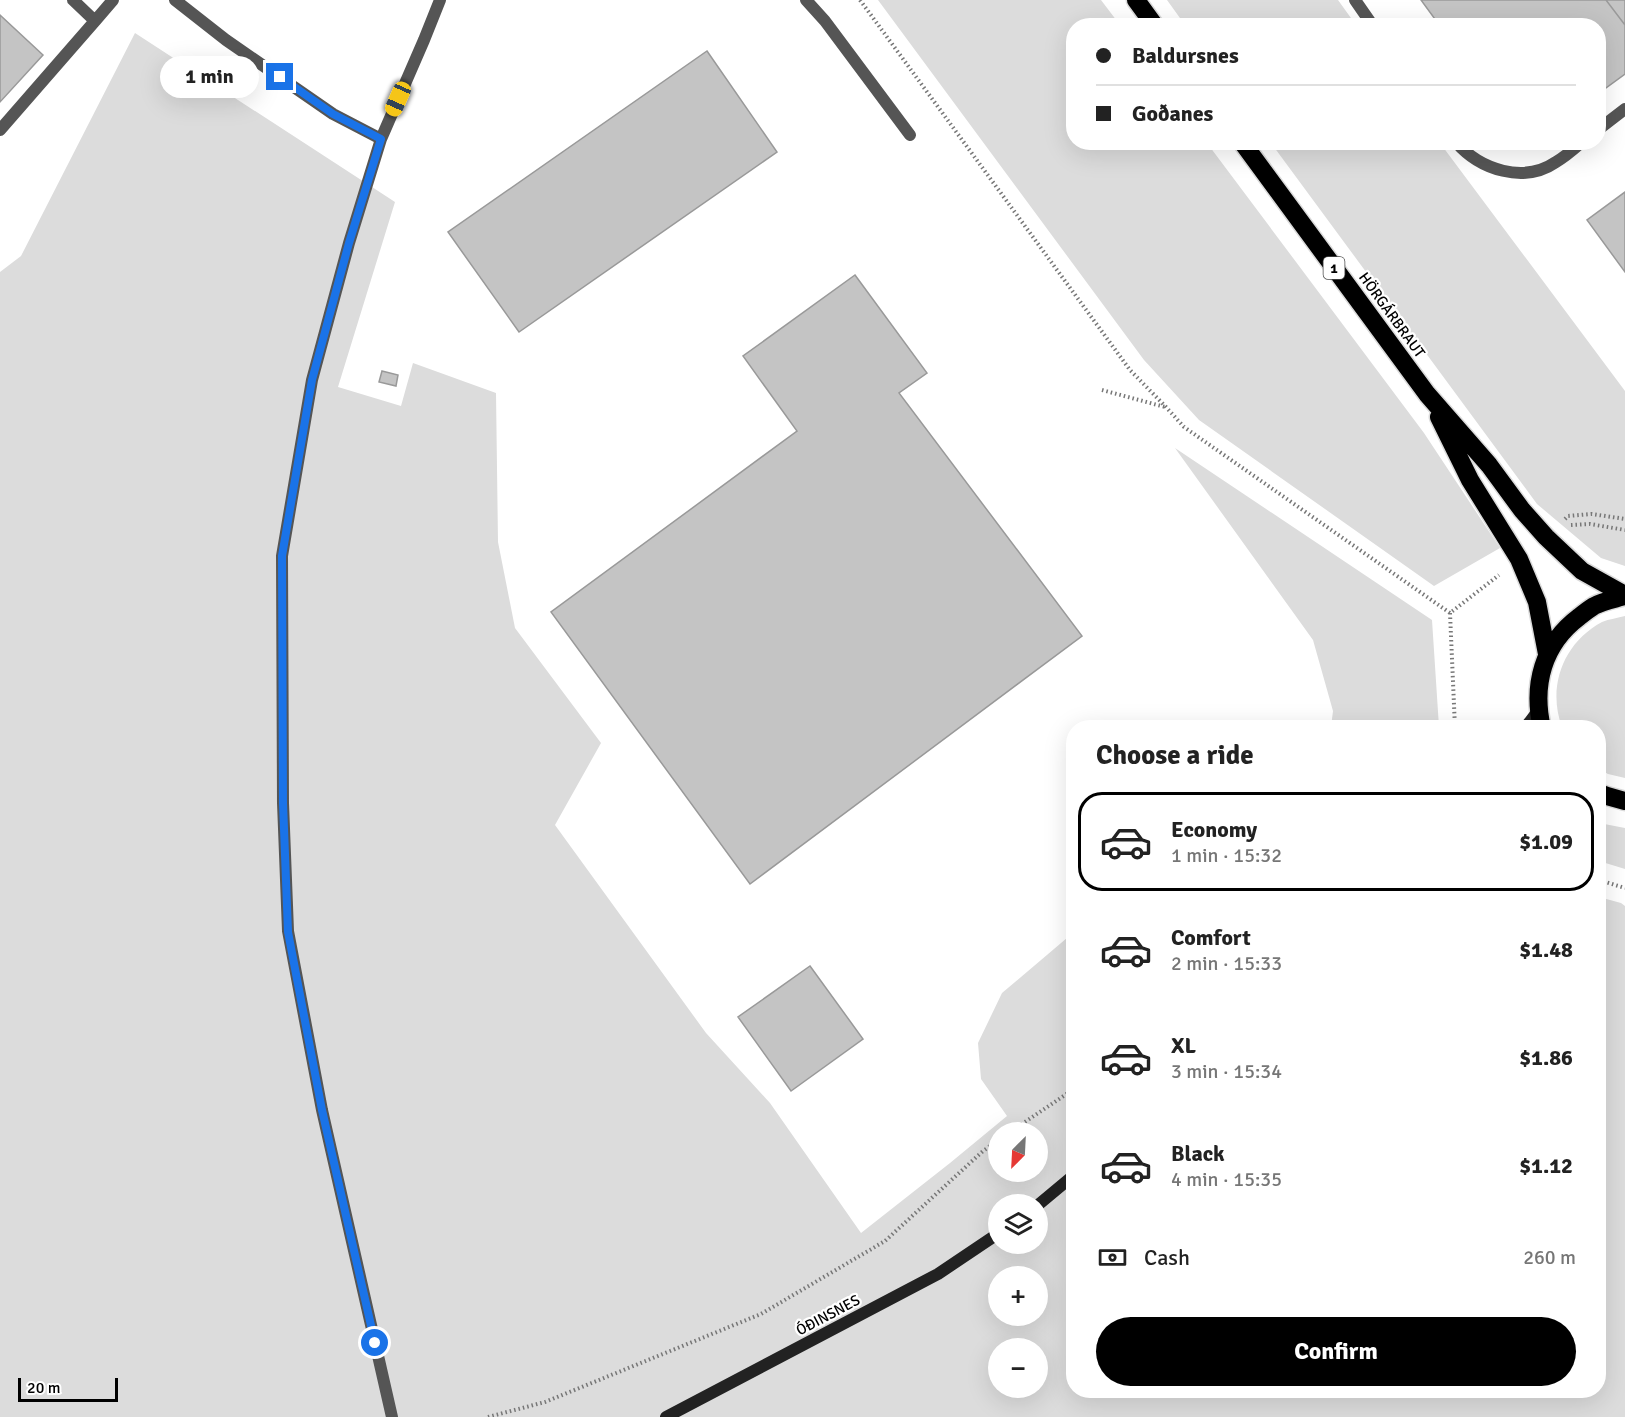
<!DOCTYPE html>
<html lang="en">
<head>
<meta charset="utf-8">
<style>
  :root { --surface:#fff; --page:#f2f2f2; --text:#222; --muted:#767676; --line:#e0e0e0; --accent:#000 }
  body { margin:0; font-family:Signika,sans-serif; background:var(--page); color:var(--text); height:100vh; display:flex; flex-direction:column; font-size:22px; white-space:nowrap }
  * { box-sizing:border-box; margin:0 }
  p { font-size:20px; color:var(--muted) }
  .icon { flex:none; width:33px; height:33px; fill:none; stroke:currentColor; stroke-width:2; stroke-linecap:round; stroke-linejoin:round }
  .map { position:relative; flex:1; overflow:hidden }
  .drawer { position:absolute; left:1066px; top:720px; width:540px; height:678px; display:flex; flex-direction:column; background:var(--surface); border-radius:24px; box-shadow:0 6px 24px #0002 }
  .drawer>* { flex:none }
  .hud { position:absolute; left:1066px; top:18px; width:540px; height:132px; border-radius:24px; box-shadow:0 6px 24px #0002; display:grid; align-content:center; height:132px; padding:0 30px; background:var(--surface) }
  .needle { width:39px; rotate:204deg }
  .controls { position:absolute; left:988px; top:1122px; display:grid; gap:12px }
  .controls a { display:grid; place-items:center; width:60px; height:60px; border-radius:50%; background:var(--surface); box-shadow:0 6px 24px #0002; font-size:30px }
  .scale { position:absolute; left:18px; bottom:15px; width:100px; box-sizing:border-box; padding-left:6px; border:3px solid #000; border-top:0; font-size:16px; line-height:21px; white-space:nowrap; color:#000; -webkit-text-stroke:4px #fff; paint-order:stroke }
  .end { position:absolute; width:27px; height:27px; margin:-14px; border:8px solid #1a73e8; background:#fff; box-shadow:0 0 0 3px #fff }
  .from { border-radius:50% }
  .bubble { position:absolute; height:42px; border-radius:21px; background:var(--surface); box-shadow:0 6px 24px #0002; font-size:20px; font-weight:800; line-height:42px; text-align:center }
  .car { position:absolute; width:18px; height:36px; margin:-18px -9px; border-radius:8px; box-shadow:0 0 4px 2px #0007; background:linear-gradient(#f5c518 24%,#345 0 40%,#f5c518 0 76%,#345 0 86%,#f5c518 0) }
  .hud b { display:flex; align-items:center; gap:21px; height:57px; font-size:22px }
  .hud b+b { border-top:2px solid var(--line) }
  .hud i { width:15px; height:15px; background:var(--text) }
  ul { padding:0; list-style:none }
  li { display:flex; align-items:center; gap:18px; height:99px; margin:0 12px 9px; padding:0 18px; border:3px solid transparent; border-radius:24px }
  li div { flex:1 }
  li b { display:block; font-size:22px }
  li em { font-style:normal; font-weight:800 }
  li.on { border-color:var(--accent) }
  li>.icon { width:54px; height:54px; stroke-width:1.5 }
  h2 { padding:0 30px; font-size:27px; line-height:72px }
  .pay { display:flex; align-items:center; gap:15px; height:66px; padding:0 30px; font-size:22px }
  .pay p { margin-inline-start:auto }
  .cta { display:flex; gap:12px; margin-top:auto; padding:12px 30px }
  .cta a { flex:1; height:69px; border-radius:36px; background:var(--accent); color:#fff; font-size:24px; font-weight:800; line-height:69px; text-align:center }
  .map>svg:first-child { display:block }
  .green { fill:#dcdcdc; fill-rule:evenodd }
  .building { fill:#c4c4c4; stroke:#999; stroke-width:1.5 }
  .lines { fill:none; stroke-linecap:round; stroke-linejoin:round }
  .highway-casing { stroke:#dbdbdb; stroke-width:21 }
  .path { stroke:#777; stroke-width:4; stroke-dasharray:1.5 3; stroke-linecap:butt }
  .lane { stroke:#555; stroke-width:12 }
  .street { stroke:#555; stroke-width:12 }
  .secondary { stroke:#222; stroke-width:12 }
  .highway { stroke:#000; stroke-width:18 }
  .route { stroke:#1a73e8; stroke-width:8 }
  .labels { text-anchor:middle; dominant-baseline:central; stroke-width:4.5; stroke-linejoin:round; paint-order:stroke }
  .shield { fill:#fff; stroke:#4c4c4c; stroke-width:1.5 }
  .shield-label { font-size:14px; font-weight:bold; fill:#000 }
  .street-label { font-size:15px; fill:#000; stroke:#fff }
</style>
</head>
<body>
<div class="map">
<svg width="1625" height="1417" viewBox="0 0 1625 1417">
  <rect width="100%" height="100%" fill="#fff"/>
  <path class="green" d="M878,0h223l19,25 -46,1v116l133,1 217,290 76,115 -66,38 -235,-166 -55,-60z
    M1167,0h171l18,25h-171z
    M135,33l260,169 -57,185 63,19 12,-43 83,30 2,149 17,86 86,115 -46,82 151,208 64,70 91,130 89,-70 57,-47 -26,-37 -3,-36 24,-50 72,-61v458h525v-493l22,6 4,3v511h-1625v-1145l21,-16zM999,1132h39v40h-39zM999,1204h39v40h-39zM999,1276h39v40h-39zM999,1348h39v40h-39z
    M1271,143h169l185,248v175l-24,-8 -64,-54z
    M1175,448l257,172 7,107h-108l2,-16 -20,-71z
    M1625,616v162l-17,-4 -9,-5v-41l-37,-1c-15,-40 1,-84 40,-105 7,-3 16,-4 23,-6z
    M1599,823l26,5v41l-26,-8z"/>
  <path class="building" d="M1421,0h185l19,25v49l-26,19v-67h-159z
    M1606,0h19v25z
    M0,15l43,40 -43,47z
    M707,51l70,101 -258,180 -71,-100z
    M1625,192v80l-38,-52z
    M855,275l72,98 -28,20 183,243 -332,248 -199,-272 246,-181 -54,-75z
    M382,371l16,4 -2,11 -17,-4z
    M810,966l53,73 -72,52 -53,-74z"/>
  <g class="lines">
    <defs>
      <path id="highway" d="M1136,0l19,26
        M1242,142l185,252 62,71 33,45 24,27 36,34 43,24
        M1439,417l31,63 49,79 18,43 10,52
        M1542,728c-10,-43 1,-84 37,-111 5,-4 10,-8 15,-11 9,-5 21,-7 31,-10
        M1599,793l8,3 18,5"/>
    </defs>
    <use href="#highway" class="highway-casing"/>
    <path class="path" d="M860,0l270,370 36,37 18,20 266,186 49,-38
      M1102,390l63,17
      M1565,519l3,-3 24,-2 33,5
      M1571,525l19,-1 35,6
      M1450,613l5,115
      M1599,880l26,8
      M1010,1132l64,-43
      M488,1417l57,-15 216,-88 124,-73 98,-90 16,-11"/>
    <path class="lane" d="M806,0l19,21 85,114
      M1355,0l18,26
      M95,21l18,-21
      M1599,129l26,-20
      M0,130l95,-109 -22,-21
      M1456,142c24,28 68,42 100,20 9,-5 18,-13 26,-20"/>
    <path class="street" d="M175,0l51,40 107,74 48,25
      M392,1417l-70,-307 -34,-179 -5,-128 -1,-247 30,-176 37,-137 32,-104 43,-99 16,-40"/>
    <path class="secondary" d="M1525,728l13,-17
      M1038,1205l36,-30
      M666,1417l272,-143 61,-41"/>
    <use href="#highway" class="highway"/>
  </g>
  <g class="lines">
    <path class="route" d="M280,77l53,37 48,25 -32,104 -37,137 -30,176 1,247 5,129 34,178 53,233"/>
  </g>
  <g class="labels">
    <rect class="shield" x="1323.5" y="257" width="21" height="22" rx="4.5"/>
    <g class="shield-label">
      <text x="1334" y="268">1</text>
    </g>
    <g class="street-label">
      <text transform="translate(1392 315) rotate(54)">HÖRGÁRBRAUT</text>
      <text transform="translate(828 1315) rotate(-28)">ÓÐINSNES</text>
    </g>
  </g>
</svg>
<div class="controls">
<a><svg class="needle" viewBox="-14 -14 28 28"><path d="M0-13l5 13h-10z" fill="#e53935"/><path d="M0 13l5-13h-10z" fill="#767676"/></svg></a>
<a><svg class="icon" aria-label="layers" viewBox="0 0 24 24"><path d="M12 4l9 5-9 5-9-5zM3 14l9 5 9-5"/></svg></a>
<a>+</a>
<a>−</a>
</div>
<div class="scale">20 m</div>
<i class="end from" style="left:375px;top:1343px"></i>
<i class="end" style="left:280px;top:77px"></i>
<div class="bubble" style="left:160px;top:56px;width:99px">1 min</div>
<i class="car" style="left:398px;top:99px;rotate:204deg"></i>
<div class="hud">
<b><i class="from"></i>Baldursnes</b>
<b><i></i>Goðanes</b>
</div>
<section class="drawer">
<h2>Choose a ride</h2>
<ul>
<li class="on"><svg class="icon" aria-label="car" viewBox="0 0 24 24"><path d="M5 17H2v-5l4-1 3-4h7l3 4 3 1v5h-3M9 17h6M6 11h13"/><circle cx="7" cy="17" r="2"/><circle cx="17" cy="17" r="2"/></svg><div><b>Economy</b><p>1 min · 15:32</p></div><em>$1.09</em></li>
<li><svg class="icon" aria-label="car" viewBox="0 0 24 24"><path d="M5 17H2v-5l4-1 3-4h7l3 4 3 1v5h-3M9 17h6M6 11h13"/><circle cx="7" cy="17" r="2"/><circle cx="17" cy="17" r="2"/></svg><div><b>Comfort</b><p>2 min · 15:33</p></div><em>$1.48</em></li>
<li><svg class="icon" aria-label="car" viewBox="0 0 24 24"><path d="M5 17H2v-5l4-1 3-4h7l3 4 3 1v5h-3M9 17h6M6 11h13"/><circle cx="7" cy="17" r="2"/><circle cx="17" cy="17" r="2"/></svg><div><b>XL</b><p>3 min · 15:34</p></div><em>$1.86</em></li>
<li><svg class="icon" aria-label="car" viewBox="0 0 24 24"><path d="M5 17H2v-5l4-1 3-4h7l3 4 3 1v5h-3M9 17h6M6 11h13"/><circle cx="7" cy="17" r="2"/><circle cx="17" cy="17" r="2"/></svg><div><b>Black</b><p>4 min · 15:35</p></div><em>$1.12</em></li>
</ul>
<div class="pay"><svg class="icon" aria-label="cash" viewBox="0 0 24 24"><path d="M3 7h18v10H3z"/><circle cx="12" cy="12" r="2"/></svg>Cash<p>260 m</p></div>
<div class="cta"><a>Confirm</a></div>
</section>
</div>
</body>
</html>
